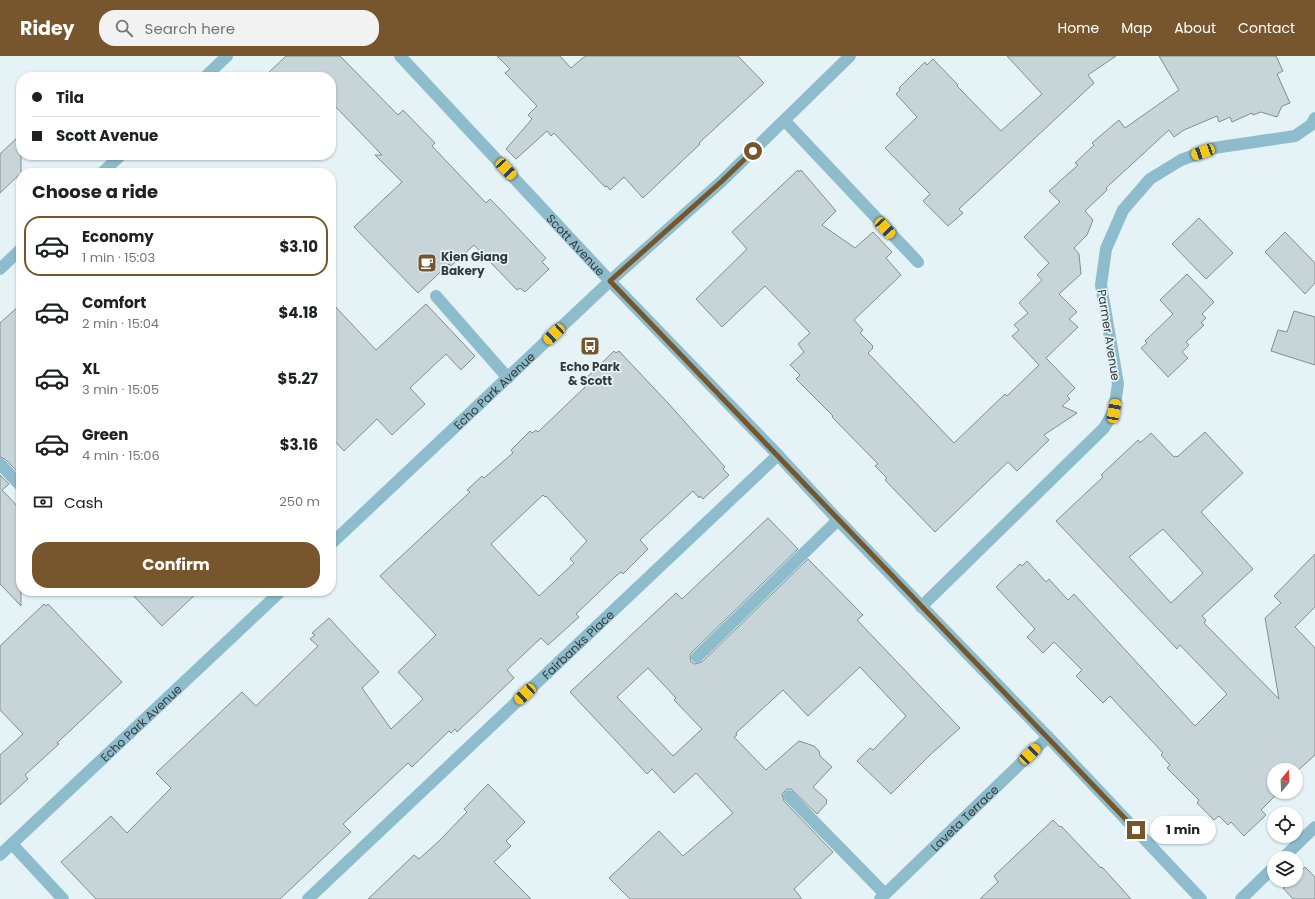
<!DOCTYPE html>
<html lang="en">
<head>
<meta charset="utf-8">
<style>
  :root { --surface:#fff; --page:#f2f2f2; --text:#202124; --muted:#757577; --line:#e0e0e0; --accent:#77562d }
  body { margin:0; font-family:Poppins,sans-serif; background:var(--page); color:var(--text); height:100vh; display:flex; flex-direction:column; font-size:15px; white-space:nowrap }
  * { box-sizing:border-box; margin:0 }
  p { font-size:13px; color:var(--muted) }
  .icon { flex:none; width:22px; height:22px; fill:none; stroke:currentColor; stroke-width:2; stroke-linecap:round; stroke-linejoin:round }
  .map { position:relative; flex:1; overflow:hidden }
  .drawer { position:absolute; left:16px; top:112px; width:320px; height:428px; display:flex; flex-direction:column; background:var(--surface); border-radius:16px; box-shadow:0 1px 3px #0004 }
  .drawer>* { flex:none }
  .banner { position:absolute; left:16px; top:16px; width:320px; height:88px; border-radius:16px; box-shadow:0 1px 3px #0004; display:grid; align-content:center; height:88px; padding:0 16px; background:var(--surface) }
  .needle { width:26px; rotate:19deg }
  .controls { position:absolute; left:1267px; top:707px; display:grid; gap:8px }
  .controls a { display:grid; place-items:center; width:36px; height:36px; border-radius:50%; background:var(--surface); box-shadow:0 1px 3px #0004; font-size:20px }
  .end { position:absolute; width:18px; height:18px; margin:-9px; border:5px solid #77562d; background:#fff; box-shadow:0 0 0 2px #fff }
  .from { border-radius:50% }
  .bubble { position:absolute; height:28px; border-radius:14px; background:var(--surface); box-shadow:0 1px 3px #0004; font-size:13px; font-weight:700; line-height:28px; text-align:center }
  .car { position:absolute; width:12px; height:24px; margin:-12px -6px; border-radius:5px; box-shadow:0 0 3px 1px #0007; background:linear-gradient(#f5c518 24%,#345 0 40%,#f5c518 0 76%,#345 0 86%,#f5c518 0) }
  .banner b { display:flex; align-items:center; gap:14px; height:38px; font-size:15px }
  .banner b+b { border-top:1px solid var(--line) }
  .banner i { width:10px; height:10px; background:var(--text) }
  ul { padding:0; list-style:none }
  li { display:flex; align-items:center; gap:12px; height:60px; margin:0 8px 6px; padding:0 8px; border:2px solid transparent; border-radius:16px }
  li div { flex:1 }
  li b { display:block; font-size:15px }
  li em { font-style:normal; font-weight:700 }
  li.current { border-color:var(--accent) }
  li>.icon { width:36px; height:36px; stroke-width:1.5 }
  h2 { padding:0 16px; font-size:18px; line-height:48px }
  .pay { display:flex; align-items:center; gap:10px; height:44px; padding:0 16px; font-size:15px }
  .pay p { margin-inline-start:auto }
  .cta { display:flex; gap:8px; margin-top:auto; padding:8px 16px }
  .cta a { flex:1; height:46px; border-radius:16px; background:var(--accent); color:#fff; font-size:16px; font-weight:700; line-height:46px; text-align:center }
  header { display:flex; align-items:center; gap:24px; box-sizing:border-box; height:56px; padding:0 20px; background:var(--accent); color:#fff }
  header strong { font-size:19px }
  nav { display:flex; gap:22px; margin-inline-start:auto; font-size:14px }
  .search { width:280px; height:36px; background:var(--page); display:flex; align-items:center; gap:10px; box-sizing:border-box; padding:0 14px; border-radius:16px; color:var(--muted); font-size:15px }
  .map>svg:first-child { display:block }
  .building { fill:#c7d4d8; stroke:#828e92; fill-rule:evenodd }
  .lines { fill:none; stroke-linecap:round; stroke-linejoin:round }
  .service { stroke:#8dbccc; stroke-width:12 }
  .minor { stroke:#8dbccc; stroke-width:12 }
  .tertiary { stroke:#8dbccc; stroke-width:12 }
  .route { stroke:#77562d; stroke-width:5 }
  .labels { text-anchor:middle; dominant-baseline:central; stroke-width:3.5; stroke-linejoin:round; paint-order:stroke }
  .street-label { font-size:12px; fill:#353a3b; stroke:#e5f2f6 }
  .poi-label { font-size:12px; font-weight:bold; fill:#353a3b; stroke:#e5f2f6; text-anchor:start }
</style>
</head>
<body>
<header>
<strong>Ridey</strong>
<div class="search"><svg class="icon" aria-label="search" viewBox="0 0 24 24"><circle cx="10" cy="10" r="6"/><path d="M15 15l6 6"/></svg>Search here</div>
<nav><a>Home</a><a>Map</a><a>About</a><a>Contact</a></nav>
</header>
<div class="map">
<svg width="1315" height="843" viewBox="0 0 1315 843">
  <rect width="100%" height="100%" fill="#e5f2f6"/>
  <path class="building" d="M286,0h54l58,59 5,-5 32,33 -3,3 54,57 4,-4 9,9 47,50 -4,4 7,7 -24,23 -5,-4 -3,2 -43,-45 -23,21 -2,-2 -31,29 -64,-66 48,-45 -27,-27h7l-51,-53v-25h-67z
    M497,0h63l11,12 14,-12h153l26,27 -65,60 1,1 -57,54 -19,-21 -14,13 -3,-4 -2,1 -51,-54 -3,3 -4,-5 -31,28 -10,-10 26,-30 -4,-4 9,-9 -32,-33 5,-4z
    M1007,0h109l-28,19 6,8 -135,126 4,4 -15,13 -25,-25 7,-7 -45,-46 32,-31 -21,-23 4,-4 -1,-2 26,-26 2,3 6,-6 25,26 -1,1 44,45 41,-37z
    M1159,0h117l7,15 -6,3 13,29 -8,3 -5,11 -16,-5 -8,3 -1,-2 -20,9 -2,-5 -11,5 -2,-6 -33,14 -10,7 -5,-7 -63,58 1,2 -22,21 8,9 -6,15 -13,13 5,6 2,20 -22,20 18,18 -8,7 9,8 -32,31 29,30 -8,8 3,3 -8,7 15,7 -33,22 5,5 -32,31 -9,-9 -73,70 -50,-52 2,-2 -12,-12 3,-2 -46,-47 1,-1 -37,-37 4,-4 -10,-10 14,-13 -6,-8 12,-11 -45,-47 -43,41 -26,-28 51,-50 -15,-17 66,-62 1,2 2,-2 35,41 -14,14 33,23 18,-16 19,20 -6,6 15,17 -47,45 9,10 -3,3 13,13 -1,1 1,1 -5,5 86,90 51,-49 2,2 32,-31 -27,-29 7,-6 -5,-5 14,-12 -9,-10 23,-23 -5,-5 12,-12 -25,-26 36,-35 -11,-11 29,-26 -3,-2 19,-18 -2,-2 27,-23 6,8 54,-38z
    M21,78v39l-21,20v-39z
    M1199,162l34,35 -27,26 -34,-35z
    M1285,176l30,31v20l-10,11 -40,-42z
    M1187,218l27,28 -12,12 4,4 -5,5 3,2 -18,17 3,3 -7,7 6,6 -20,19 -27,-29 6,-5 -2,-2 28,-27 -13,-14z
    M331,246l45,48 50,-46 49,52 -14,14 -15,-16 -36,34 15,16 -33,31 -15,-16 -33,32 -13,-14z
    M21,248v168l-2,1 -14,-14 -5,-2v-134z
    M1294,255l21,6v48l-44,-14 7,-21 9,2z
    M614,295l2,2 3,-2 49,52 57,64 -2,2 6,6 -26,24 -3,-3 -1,2 -6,-7 -53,49 8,9 -25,25 -2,-2 -4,3 -41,39 3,3 -31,28 -7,-7 -34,32 7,8 -57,54 -2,-3 -4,4 -2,-2 -37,36 -4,-4 -65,61 8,8 -71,67h-184l-35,-37 50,-46 16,17 44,-45 -15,-15 86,-81 14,14 62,-60 -8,-7 5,-4 -3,-2 17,-15 50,54 -17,16 29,41 32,-30 -25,-27 38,-37 -56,-59 90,-84 -3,-2 15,-14 2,2 29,-25 -2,-3 19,-19 2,2 4,-3 2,2 47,-45 -2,-2 1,-1 -2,-2zM543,439l2,2 1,-1 41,45 -17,18 4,4 -35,33 -48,-52z
    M1205,376l38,41 -42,39 52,57 -51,47 4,4 -2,3 75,76 -14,-81 16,-15 -7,-7 41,-42v53l-20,20 20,21v107l-19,17v-2h-22v22h5l-18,18 5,5 -22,21 -13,-14 -3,3 -9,-9 -5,4 -17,-17 2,-3 -32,-32 3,-3 -9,-10 2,-2 -53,-57 -7,7 -27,-27 6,-6 -28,-28 -11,11 -16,-16 8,-8 -39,-42 24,-23 2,2 5,-5 19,21 3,-3 19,21 6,-6 121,132 32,-32 -47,-49 -3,4 -121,-128 47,-44 -2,-2 37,-35 2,3 11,-10 23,24 2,-1 1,1zM1163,473l40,44 -32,30 -42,-46z
    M0,419l9,9 -7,6 19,20v96l-21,-22z
    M768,462l30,31 -106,103 -2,3 1,7 4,2 7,-2 106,-103 55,56 -6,5 103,108 -30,27 -39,39 -34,-33 13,-13 3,2 33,-34 -46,-49 -52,49 -25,-26 -47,43 1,2 -3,2 32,33 33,-29 15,5 5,5 1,5 12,11 -19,20 14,13 -1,2 1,1 -10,11 -26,-25h-4l-5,5 2,7 49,51 -39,37 8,10h-172l-21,-21 50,-47 24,25 50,-43 -37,-40 -22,20 -22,-24 -5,5 -77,-82 106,-99 6,6zM648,612l28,30 -2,2 28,29 -29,27 -56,-59z
    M129,535h70l-37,35z
    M44,548l2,2 2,-2 74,78 -65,61 2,1 -34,31 3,4 -28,26v-50l23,-21 -23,-24v-64z
    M488,728l37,38 -19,19 5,5 -17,16 37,37h-163l46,-44 5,4 20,-18 28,-29 -3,-3z
    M1053,764l7,7 1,-1 40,42 1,-1 29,32h-151l18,-17 -4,-6z
    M1305,811l10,10v22h-22l-10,-11 9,-8h4v-4z"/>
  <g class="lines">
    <path class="service" d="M785,65l133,141
      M436,240l72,82
      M0,408l21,22
      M697,601l141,-137
      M789,740l96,98"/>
    <g class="minor">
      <path d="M205,21l22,-21"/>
      <path d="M102,117l19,-18"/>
      <path d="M0,213l21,-20"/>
      <path d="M921,551l183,-179 10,-17 4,-27 -17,-99 5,-36 17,-39 27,-31 31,-19 33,-12 81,-12 16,-11 4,-7"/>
      <path d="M12,788l51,55"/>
      <path d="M1283,802l32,-31"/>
      <path id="s1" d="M308,843l470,-444"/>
      <path id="s2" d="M880,843l168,-162"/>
      <path d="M1241,843l33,-32"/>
    </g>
    <g class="tertiary">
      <path id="s3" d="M400,0l210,225 168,174 60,65 210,217 153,162"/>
      <path id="s4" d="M331,488l279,-263 112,-100 128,-125"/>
      <path id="s5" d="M0,799l281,-264"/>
    </g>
  </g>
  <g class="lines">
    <path class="route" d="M753,95l-31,30 -112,100 526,549"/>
  </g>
  <defs>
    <symbol id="cafe-square" viewBox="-11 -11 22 22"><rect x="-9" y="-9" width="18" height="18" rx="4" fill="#77562d" stroke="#e5f2f6"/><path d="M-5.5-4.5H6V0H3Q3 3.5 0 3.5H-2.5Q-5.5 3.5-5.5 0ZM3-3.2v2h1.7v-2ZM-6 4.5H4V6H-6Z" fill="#fff"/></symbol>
    <symbol id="bus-square" viewBox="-11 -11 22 22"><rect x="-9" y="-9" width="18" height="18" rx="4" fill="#77562d" stroke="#e5f2f6"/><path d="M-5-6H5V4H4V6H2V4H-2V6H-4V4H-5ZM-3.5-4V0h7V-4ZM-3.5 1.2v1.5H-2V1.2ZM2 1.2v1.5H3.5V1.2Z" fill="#fff"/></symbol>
  </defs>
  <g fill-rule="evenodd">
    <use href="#cafe-square" x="416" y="196" width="22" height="22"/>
    <use href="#bus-square" x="579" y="279" width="22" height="22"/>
  </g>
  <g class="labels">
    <g class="street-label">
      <text stroke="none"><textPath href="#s3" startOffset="258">Scott Avenue</textPath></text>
      <text transform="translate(1109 279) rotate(81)">Parmer Avenue</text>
      <text stroke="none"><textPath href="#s4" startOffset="224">Echo Park Avenue</textPath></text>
      <text stroke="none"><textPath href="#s1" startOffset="371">Fairbanks Place</textPath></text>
      <text stroke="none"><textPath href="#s5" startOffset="193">Echo Park Avenue</textPath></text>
      <text stroke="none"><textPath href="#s2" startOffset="117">Laveta Terrace</textPath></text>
    </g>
    <g class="poi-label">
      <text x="441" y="200">Kien Giang<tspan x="441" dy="14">Bakery</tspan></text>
      <text x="590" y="310" text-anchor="middle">Echo Park<tspan x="590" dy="14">&amp; Scott</tspan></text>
    </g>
  </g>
</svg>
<div class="controls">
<a><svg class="needle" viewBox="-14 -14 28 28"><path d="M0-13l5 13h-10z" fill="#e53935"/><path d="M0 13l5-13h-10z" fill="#757577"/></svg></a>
<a><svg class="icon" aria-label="locate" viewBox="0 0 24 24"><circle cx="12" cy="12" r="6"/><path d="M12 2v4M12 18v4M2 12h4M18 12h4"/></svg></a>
<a><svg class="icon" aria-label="layers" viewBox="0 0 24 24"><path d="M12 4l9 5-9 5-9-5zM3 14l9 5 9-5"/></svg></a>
</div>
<i class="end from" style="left:753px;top:95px"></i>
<i class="end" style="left:1136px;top:774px"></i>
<div class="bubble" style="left:1150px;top:760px;width:66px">1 min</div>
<i class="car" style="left:1203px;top:96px;rotate:250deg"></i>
<i class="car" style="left:506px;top:113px;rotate:137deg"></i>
<i class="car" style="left:885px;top:172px;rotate:137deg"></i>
<i class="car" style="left:554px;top:278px;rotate:227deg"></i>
<i class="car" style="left:1114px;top:355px;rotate:10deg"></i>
<i class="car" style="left:525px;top:638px;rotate:227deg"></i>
<i class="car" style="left:1030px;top:698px;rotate:46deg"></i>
<div class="banner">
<b><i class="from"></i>Tila</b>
<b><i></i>Scott Avenue</b>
</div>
<section class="drawer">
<h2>Choose a ride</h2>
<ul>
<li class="current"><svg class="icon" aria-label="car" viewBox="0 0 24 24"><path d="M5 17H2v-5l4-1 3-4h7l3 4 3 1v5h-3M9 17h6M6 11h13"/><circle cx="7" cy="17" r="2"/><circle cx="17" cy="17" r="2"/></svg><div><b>Economy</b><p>1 min · 15:03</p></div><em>$3.10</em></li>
<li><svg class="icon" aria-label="car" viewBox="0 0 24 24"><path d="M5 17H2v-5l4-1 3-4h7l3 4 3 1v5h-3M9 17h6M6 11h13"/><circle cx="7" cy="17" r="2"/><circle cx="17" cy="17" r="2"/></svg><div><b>Comfort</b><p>2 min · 15:04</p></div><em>$4.18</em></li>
<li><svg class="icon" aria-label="car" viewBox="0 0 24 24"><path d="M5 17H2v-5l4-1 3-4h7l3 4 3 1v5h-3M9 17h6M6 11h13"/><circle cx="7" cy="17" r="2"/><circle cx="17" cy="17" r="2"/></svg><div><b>XL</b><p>3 min · 15:05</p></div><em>$5.27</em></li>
<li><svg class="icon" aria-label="car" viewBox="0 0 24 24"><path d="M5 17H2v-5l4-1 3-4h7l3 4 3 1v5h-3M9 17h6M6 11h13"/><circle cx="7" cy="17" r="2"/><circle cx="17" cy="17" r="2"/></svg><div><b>Green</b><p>4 min · 15:06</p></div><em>$3.16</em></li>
</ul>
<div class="pay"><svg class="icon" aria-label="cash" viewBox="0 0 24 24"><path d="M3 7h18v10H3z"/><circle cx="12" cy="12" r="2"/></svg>Cash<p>250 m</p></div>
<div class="cta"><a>Confirm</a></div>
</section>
</div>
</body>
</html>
